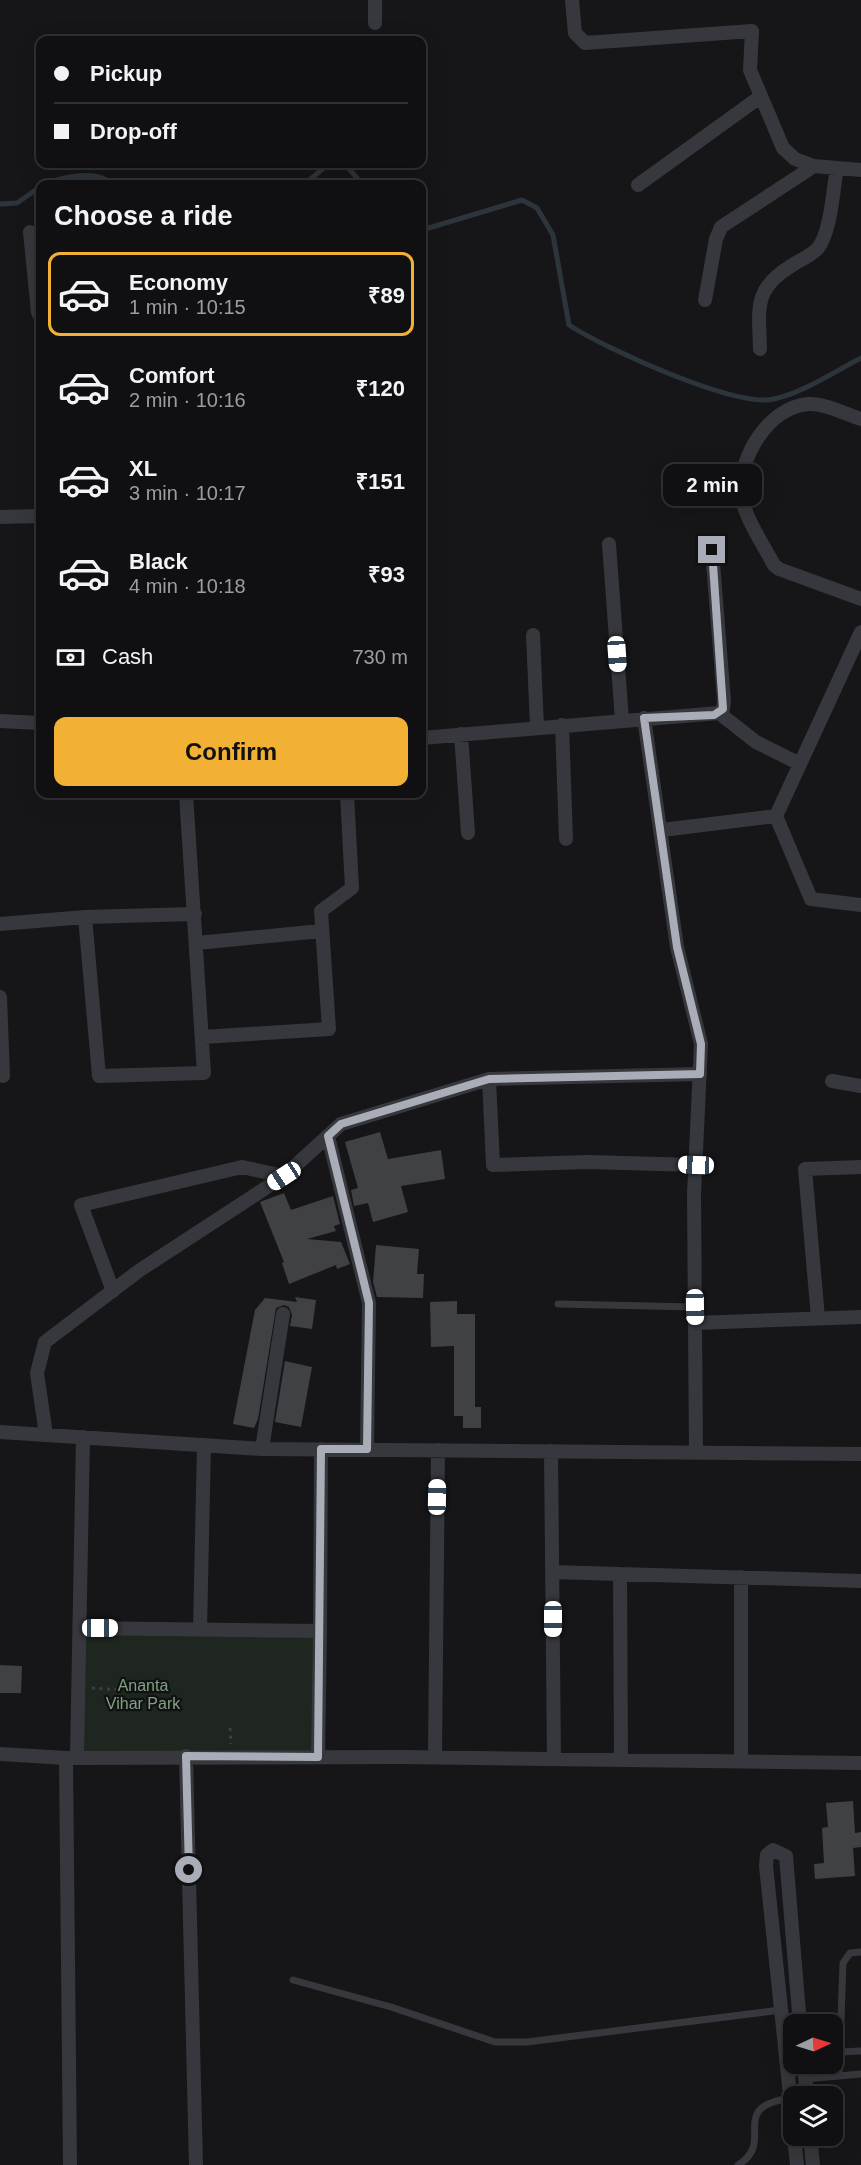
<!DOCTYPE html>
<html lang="en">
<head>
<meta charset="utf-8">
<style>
  :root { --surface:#101012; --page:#19191b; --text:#f1f3f6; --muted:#9c9d9f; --line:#303032; --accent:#f2b134 }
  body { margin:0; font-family:Arial,sans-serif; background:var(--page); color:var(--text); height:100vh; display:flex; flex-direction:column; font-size:22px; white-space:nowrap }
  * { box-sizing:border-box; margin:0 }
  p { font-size:20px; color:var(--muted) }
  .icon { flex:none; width:33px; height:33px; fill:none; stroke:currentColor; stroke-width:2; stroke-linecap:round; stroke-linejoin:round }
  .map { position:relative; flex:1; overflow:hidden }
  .side { position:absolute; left:36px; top:180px; width:390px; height:618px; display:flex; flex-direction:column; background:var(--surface); border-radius:12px; box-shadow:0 6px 24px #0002,0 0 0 2px var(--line) }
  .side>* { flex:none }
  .top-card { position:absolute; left:36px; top:36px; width:390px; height:132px; border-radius:12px; box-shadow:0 6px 24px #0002,0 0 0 2px var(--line); display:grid; align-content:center; height:132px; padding:0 18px; background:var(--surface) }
  .needle { width:39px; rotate:86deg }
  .buttons { position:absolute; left:783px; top:2014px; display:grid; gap:12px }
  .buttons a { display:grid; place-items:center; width:60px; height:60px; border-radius:12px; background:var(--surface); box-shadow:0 6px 24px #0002,0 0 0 2px var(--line); font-size:30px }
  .end { position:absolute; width:27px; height:27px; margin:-14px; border:8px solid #a8adb8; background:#111; box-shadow:0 0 0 3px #111 }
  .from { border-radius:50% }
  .bubble { position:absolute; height:42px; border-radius:12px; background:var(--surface); box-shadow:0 6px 24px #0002,0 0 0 2px var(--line); font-size:20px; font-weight:800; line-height:42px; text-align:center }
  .car { position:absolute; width:18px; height:36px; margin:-18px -9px; border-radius:8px; box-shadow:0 0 4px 2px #0007; background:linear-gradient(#fff 24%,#345 0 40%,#fff 0 76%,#345 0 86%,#fff 0) }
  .top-card b { display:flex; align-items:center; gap:21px; height:57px; font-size:22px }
  .top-card b+b { border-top:2px solid var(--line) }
  .top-card i { width:15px; height:15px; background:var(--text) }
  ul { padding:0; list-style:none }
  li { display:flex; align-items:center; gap:18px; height:84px; margin:0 12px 9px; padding:0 6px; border:3px solid transparent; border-radius:12px }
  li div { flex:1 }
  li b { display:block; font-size:22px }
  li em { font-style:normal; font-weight:800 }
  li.active { border-color:var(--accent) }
  li>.icon { width:54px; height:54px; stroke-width:1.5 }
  h2 { padding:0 18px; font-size:27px; line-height:72px }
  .pay { display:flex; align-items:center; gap:15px; height:66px; padding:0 18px; font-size:22px }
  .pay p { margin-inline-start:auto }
  .primary-button { display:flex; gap:12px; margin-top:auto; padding:12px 18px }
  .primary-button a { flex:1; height:69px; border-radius:12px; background:var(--accent); color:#111; font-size:24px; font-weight:800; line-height:69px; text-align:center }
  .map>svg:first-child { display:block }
  .green { fill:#1e261f }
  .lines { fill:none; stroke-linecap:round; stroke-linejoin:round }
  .stream { stroke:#2c353c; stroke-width:5 }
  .building { fill:#404145 }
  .path { stroke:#3d3f44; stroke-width:3; stroke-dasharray:3 4.5; stroke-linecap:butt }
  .lane { stroke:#37383d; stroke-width:7 }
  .street { stroke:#37383d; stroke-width:14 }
  .route { stroke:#a8adb8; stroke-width:8 }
  .labels { text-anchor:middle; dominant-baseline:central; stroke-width:4.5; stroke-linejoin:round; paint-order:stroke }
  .park-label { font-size:16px; fill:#7fa381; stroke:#111113 }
</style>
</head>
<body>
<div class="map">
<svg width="861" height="2165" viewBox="0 0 861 2165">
  <rect width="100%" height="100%" fill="#161618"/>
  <path class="green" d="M81,1630l235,8 -1,116 -236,2z"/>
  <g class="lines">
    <path class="stream" d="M345,164l17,20
      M45,184c18,-7 52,-15 67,0
      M305,184l22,-19 11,-1
      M0,204l17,-1 23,-16
      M422,230l100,-30 15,8 16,27 16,90c35,23 166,83 205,74 30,-7 60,-27 87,-41"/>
  </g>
  <path class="building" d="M380,1132l8,27 53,-9 4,29 -44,7 7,26 -35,10 -5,-19 -14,3 -3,-16 7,-2 -13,-46z
    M284,1193l7,17 42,-14 7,28 -6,2 2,5 -29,8 34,3 9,22 -13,5 -1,-4 -47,19 -7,-21 2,-1 -24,-60z
    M376,1245l43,4 -2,25h7l-1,24 -46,-1 -4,-15z
    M295,1297l21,3 -4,29 -22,-3 2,-11 -3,-8 -5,-2 -8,3 -18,111 -4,9 -21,-4 22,-114 10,-12 32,4z
    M457,1301v13h18v93h6v21h-18v-12h-9v-70l-23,1 -1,-45z
    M285,1361l27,6 -11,60 -26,-5z
    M0,1665l22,1 -1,27h-21z
    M853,1801l2,32 6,-1v15l-8,1 2,28 -40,3 -1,-15 10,-1 -2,-35 6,-1 -2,-24z"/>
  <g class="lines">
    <path class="path" d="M92,1688l28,2
      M230,1728l1,16"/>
    <path class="lane" d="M558,1304l137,3
      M293,1980l98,27 104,35h32l254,-32
      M840,2052l21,-1
      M839,2075l4,-112 7,-10 11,-1
      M805,2079l56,-5
      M738,2165c39,-24 -12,-57 52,-67"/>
    <path class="street" d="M375,0v23
      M572,0l3,33 10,10 167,-12 -2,39 33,78 12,11 19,7 47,4
      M638,185l122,-88
      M30,232l8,80 2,4
      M705,300l11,-61 5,-12 93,-61
      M760,349c-1,-40 -7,-60 31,-83 9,-6 20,-10 27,-18 13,-16 15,-59 19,-80
      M861,419c-16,-5 -36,-16 -53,-15 -40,4 -69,53 -67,89 1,20 23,53 33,72l5,4 82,30
      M0,517l40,-1
      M609,544l13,176
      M861,632l-85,184 35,83 50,6
      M533,635l4,92
      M719,713l37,29 42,21
      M644,718l33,229 24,97 -7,150 2,258
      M0,721l40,2
      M562,725l4,114
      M461,734l7,99
      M422,738l297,-25 4,-4 1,-8 -12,-151
      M662,830l114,-14
      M85,917l14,159 105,-3 -18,-279
      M0,924l85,-7 110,-3
      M197,943l124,-12
      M0,997l3,79
      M203,1037l126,-8 -8,-118 31,-23 -5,-94
      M489,1079l4,86 95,-3 108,3
      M832,1081l29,5
      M328,1136l41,167 -2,146
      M113,1291l-32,-86 161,-38 42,9 57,-52 148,-45 211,-5
      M818,1318l-13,-149 56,-2
      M695,1323l166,-6
      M0,1432l262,17 599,5
      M46,1435l-9,-62 8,-31 95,-72 144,-94
      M262,1449l21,-135
      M551,1451l3,308
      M552,1572l309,9
      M620,1574l1,186
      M80,1628l240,3 -2,126
      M200,1630l4,-185
      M320,1631l1,-182
      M0,1754l66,4 337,-1 458,6
      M186,1756l10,409
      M77,1757l6,-320
      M435,1757l3,-307
      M66,1758l4,407
      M741,1761v-184
      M804,2064l3,33
      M794,2133l-28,-267 1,-11 6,-5 13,6 14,169
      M794,2136l3,29
      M810,2136l3,29"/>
  </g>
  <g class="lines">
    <path class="route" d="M189,1870l-3,-114 132,1 3,-308h46l2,-146 -41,-167 13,-12 148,-45 211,-5 1,-30 -24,-97 -33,-229 70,-3 9,-6 -11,-159"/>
  </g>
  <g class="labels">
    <g class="park-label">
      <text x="143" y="1685">Ananta<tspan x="143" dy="18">Vihar Park</tspan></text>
    </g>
  </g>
</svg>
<div class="buttons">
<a><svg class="needle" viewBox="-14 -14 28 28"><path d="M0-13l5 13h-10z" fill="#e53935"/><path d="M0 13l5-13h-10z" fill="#9c9d9f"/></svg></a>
<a><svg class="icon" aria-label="layers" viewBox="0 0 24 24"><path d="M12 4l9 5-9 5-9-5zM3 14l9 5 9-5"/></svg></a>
</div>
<i class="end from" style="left:189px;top:1870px"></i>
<i class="end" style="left:712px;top:550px"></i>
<div class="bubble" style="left:663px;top:464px;width:99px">2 min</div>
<i class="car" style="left:617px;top:654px;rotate:176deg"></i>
<i class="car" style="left:696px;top:1165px;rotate:272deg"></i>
<i class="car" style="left:284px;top:1176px;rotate:237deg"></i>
<i class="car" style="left:695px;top:1307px;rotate:179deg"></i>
<i class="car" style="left:437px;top:1497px;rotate:1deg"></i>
<i class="car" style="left:553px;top:1619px;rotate:180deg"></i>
<i class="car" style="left:100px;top:1628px;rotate:90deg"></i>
<div class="top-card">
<b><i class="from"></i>Pickup</b>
<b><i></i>Drop-off</b>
</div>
<section class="side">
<h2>Choose a ride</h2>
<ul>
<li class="active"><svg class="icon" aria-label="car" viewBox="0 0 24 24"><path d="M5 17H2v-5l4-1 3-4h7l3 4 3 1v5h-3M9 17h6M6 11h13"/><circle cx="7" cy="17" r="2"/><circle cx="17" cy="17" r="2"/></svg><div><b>Economy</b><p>1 min · 10:15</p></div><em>₹89</em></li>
<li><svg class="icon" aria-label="car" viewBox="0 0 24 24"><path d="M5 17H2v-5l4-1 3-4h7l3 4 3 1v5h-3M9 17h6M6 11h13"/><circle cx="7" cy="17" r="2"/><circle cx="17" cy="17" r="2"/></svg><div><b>Comfort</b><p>2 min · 10:16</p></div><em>₹120</em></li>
<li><svg class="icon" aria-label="car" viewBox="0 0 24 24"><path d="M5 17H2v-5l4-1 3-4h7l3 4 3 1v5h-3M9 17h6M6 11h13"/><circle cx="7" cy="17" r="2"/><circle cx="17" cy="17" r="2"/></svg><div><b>XL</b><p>3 min · 10:17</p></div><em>₹151</em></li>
<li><svg class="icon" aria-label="car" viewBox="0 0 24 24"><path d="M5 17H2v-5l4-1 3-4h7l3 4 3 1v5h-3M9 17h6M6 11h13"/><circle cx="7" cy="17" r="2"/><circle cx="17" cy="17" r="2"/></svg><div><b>Black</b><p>4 min · 10:18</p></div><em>₹93</em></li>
</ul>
<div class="pay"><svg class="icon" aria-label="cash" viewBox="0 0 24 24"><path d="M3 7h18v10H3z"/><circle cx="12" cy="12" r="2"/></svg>Cash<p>730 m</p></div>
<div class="primary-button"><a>Confirm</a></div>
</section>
</div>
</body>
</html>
